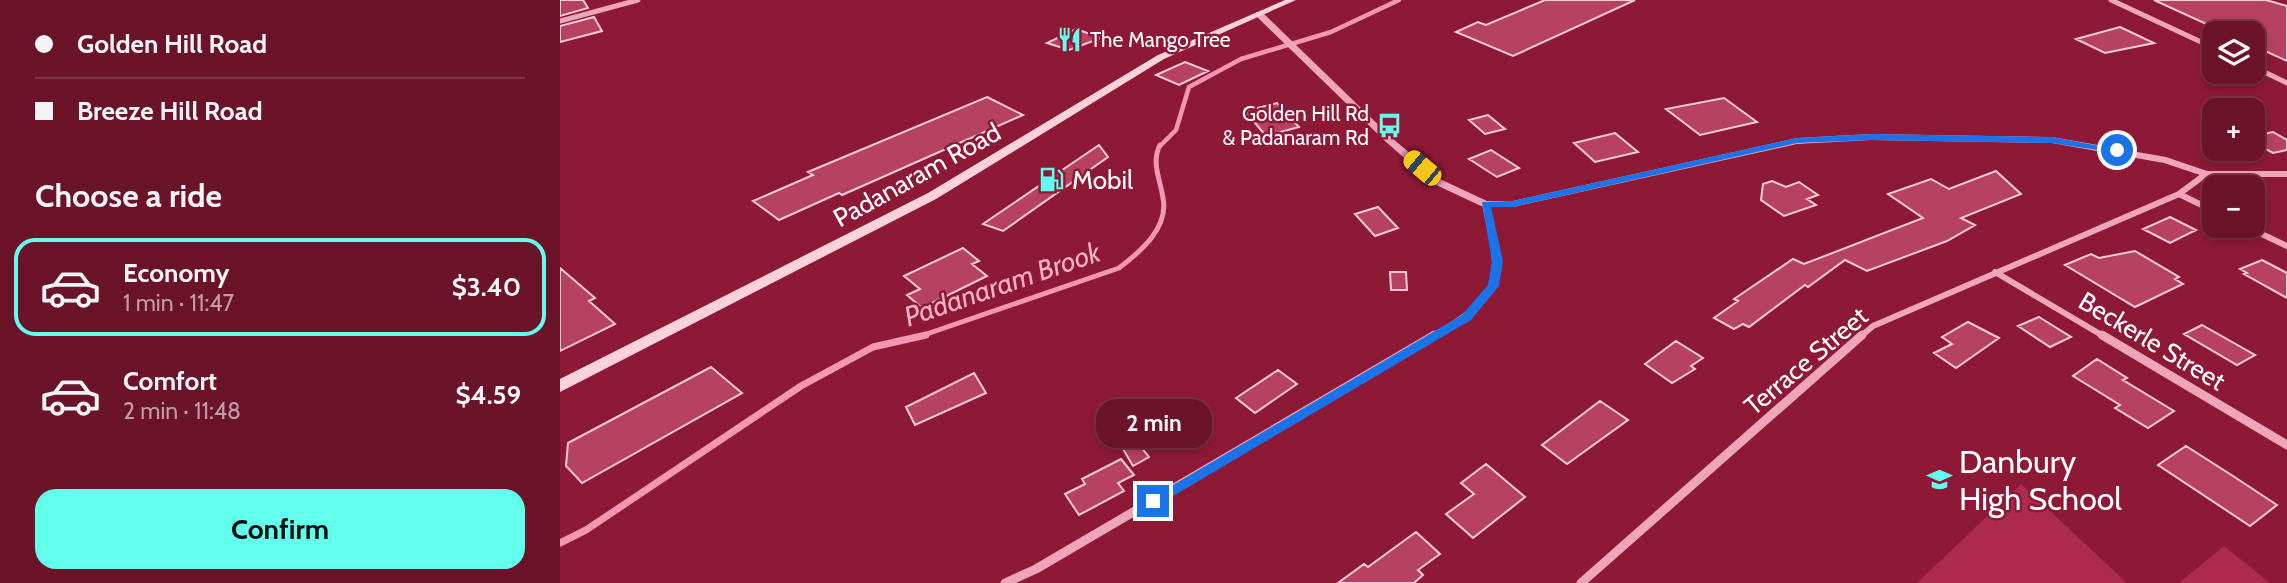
<!DOCTYPE html>
<html lang="en">
<head>
<meta charset="utf-8">
<style>
  :root { --surface:#6a1329; --page:#722035; --text:#f1f3f6; --muted:#be9ea8; --line:#7d3246; --accent:#62ffed }
  body { margin:0; font-family:Cabin,sans-serif; background:var(--page); color:var(--text); height:100vh; display:flex; flex-direction:column; font-size:26px; white-space:nowrap }
  * { box-sizing:border-box; margin:0 }
  p { font-size:23px; color:var(--muted) }
  .icon { flex:none; width:38px; height:38px; fill:none; stroke:currentColor; stroke-width:2; stroke-linecap:round; stroke-linejoin:round }
  .map { position:relative; flex:1; overflow:hidden }
  .sheet { display:flex; flex-direction:column; background:var(--surface); width:560px }
  .sheet>* { flex:none }
  .top-card { display:grid; align-content:center; height:154px; padding:0 35px; background:var(--surface) }
  .fabs { position:absolute; left:1642px; top:21px; display:grid; gap:14px }
  .fabs a { display:grid; place-items:center; width:63px; height:63px; border-radius:14px; background:var(--surface); box-shadow:0 4px 10px #0003,0 0 0 2px var(--line); font-size:35px }
  .end { position:absolute; width:32px; height:32px; margin:-16px; border:9px solid #1a73e8; background:#fff; box-shadow:0 0 0 4px #fff }
  .from { border-radius:50% }
  .bubble { position:absolute; height:49px; border-radius:21px; background:var(--surface); box-shadow:0 4px 10px #0003,0 0 0 2px var(--line); font-size:23px; font-weight:800; line-height:49px; text-align:center }
  .car { position:absolute; width:21px; height:42px; margin:-21px -10px; border-radius:9px; box-shadow:0 0 5px 2px #0007; background:linear-gradient(#f5c518 24%,#345 0 40%,#f5c518 0 76%,#345 0 86%,#f5c518 0) }
  .top-card b { display:flex; align-items:center; gap:24px; height:66px; font-size:26px }
  .top-card b+b { border-top:2px solid var(--line) }
  .top-card i { width:18px; height:18px; background:var(--text) }
  ul { padding:0; list-style:none }
  li { display:flex; align-items:center; gap:21px; height:98px; margin:0 14px 10px; padding:0 21px; border:4px solid transparent; border-radius:21px }
  li div { flex:1 }
  li b { display:block; font-size:26px }
  li em { font-style:normal; font-weight:800 }
  li.selected { border-color:var(--accent) }
  li>.icon { width:63px; height:63px; stroke-width:1.5 }
  h2 { padding:0 35px; font-size:32px; line-height:84px }
  .primary-button { display:flex; gap:14px; margin-top:auto; padding:14px 35px }
  .primary-button a { flex:1; height:80px; border-radius:21px; background:var(--accent); color:#111; font-size:28px; font-weight:800; line-height:80px; text-align:center }
  main { display:flex; flex:1; min-height:0 }
  .map>svg:first-child { display:block }
  .green { fill:#ac2b4f }
  .lines { fill:none; stroke-linecap:round; stroke-linejoin:round }
  .stream-far2 { stroke:#f197b1; stroke-width:4.5 }
  .stream-far1 { stroke:#f197b1; stroke-width:5 }
  .stream { stroke:#f197b1; stroke-width:7 }
  .building { fill:#b64161; stroke:#facbd8; stroke-width:2 }
  .minor-far2 { stroke:#efa5b9; stroke-width:5 }
  .minor-far1 { stroke:#efa5b9; stroke-width:6 }
  .minor { stroke:#efa5b9; stroke-width:9 }
  .tertiary { fill:#efa5b9; fill-rule:evenodd }
  .secondary { fill:#fad2dc; fill-rule:evenodd }
  .route { fill:#1a73e8 }
  .labels { text-anchor:middle; dominant-baseline:central; stroke-width:5; stroke-linejoin:round; paint-order:stroke }
  .far-poi-label { font-size:21px; fill:#fff; stroke:#8e1937; text-anchor:start }
  .street-label { font-size:26px; fill:#fff; stroke:#8e1937 }
  .poi-label { font-size:26px; fill:#fff; stroke:#8e1937; text-anchor:start }
  .water-label { font-size:28px; font-style:italic; fill:#f6b1c4; stroke:#8e1937 }
  .near-poi-label { font-size:32px; fill:#fff; stroke:#8e1937; text-anchor:start }
</style>
</head>
<body>
<main>
<section class="sheet">
<div class="top-card">
<b><i class="from"></i>Golden Hill Road</b>
<b><i></i>Breeze Hill Road</b>
</div>
<h2>Choose a ride</h2>
<ul>
<li class="selected"><svg class="icon" aria-label="car" viewBox="0 0 24 24"><path d="M5 17H2v-5l4-1 3-4h7l3 4 3 1v5h-3M9 17h6M6 11h13"/><circle cx="7" cy="17" r="2"/><circle cx="17" cy="17" r="2"/></svg><div><b>Economy</b><p>1 min · 11:47</p></div><em>$3.40</em></li>
<li><svg class="icon" aria-label="car" viewBox="0 0 24 24"><path d="M5 17H2v-5l4-1 3-4h7l3 4 3 1v5h-3M9 17h6M6 11h13"/><circle cx="7" cy="17" r="2"/><circle cx="17" cy="17" r="2"/></svg><div><b>Comfort</b><p>2 min · 11:48</p></div><em>$4.59</em></li>
</ul>
<div class="primary-button"><a>Confirm</a></div>
</section>
<div class="map">
<svg width="1727" height="583" viewBox="0 0 1727 583">
  <rect width="100%" height="100%" fill="#8e1937"/>
  <path class="green" d="M1461,484l106,99h-210z
    M1664,546l46,37h-91z"/>
  <g class="lines">
    <path class="stream-far2" d="M599,147l17,-17 13,-43 52,-28 90,-27 68,-32"/>
    <path class="stream-far1" d="M358,337l201,-69c21,-16 50,-40 44,-70 -3,-20 -12,-35 -3,-53"/>
    <path class="stream" d="M0,543l26,-13 215,-144 72,-39 53,-12"/>
  </g>
  <path class="building" d="M0,0h23l5,8 -28,8z
    M985,0h90l-122,56 -57,-24 22,-10 8,3z
    M1594,0h112l21,6v55l-35,-16v-12h-26z
    M34,17l8,14 -42,11v-16z
    M1560,27l34,16 -49,10 -29,-14z
    M516,29l25,9 -32,12 -22,-7z
    M625,62l23,9 -29,14 -23,-10z
    M427,97l36,18 -181,80 -3,-2 -60,27 -26,-19 60,-26 -5,-3z
    M1164,98l33,24 -57,13 -34,-26z
    M717,103l22,24 -33,9 -21,-25z
    M928,115l17,14 -20,5 -16,-14z
    M1713,132l14,8v10l-14,3 -21,-11v-6z
    M1055,133l23,19 -43,10 -21,-19z
    M539,145l9,12 -105,74 -20,-7z
    M931,150l28,18 -22,9 -28,-18z
    M1436,171l25,23 -60,24 14,7 -28,16 -80,30 -22,-11 -37,27 -3,-2 -56,42 -6,-3 -9,5 -20,-11 24,-17 -4,-2 59,-40 11,5 119,-46 -35,-24 43,-15 18,10z
    M1212,181l14,6 13,-5 19,13 -11,4 9,6 -32,11 -23,-16 2,-16z
    M818,207l20,21 -23,8 -20,-22z
    M1610,217l26,13 -26,13 -27,-14z
    M403,248l16,13 -7,3 15,12 -65,32 -15,-13 13,-6 -16,-13z
    M1575,251l44,26 -4,2 8,5 -48,23 -70,-42 26,-11 8,4z
    M1702,260l25,13v25l-43,-24 3,-1 -7,-4z
    M0,268l35,30 -6,3 26,23 -55,27z
    M830,272h16l1,18h-16z
    M1479,317l32,20 -21,10 -32,-21z
    M1408,322l31,16 -43,30 -22,-15 18,-9 -10,-7z
    M1642,325l53,30 -18,10 -53,-31z
    M1116,341l27,17 -12,8 4,3 -23,14 -27,-19z
    M1537,359l30,19 -4,2 51,31 -26,17 -33,-20 5,-3 -47,-29z
    M151,367l31,26 -160,90 -16,-17 2,-23z
    M718,370l19,14 -42,29 -19,-15z
    M414,373l12,20 -71,32 -9,-18z
    M1040,401l28,19 -61,44 -25,-19z
    M577,442l12,15 -16,9 -10,-17z
    M1626,446l47,30 44,29 -27,21 -92,-61z
    M561,459l13,16 -16,8 6,8 -45,24 -14,-21 20,-10 -3,-5z
    M926,464l39,33 -52,41 -27,-24 28,-20 -13,-11z
    M856,532l24,22 -22,16 5,5 -9,8h-76l26,-19 4,3z"/>
  <g class="lines">
    <path class="minor-far2" d="M1551,0l103,48
      M0,21l78,-21
      M1692,66l35,17"/>
    <path class="minor-far1" d="M1619,194l35,17
      M1685,226l42,20
      M1435,272l110,65
      M872,337c73,-43 70,-54 53,-133
      M1300,337l13,-11 306,-132 27,-20"/>
    <path class="minor" d="M1542,335l185,110
      M445,583l31,-14 399,-234
      M1021,583l281,-248"/>
    <path class="tertiary" d="M696,12h6l130,126 50,42 45,21h26l284,-63 74,-4 181,3 114,20 41,14h80v6h-81l-42,-14 -112,-20 -181,-3 -74,4 -284,63 -32,-1 -47,-22 -48,-42 -130,-126z"/>
    <path class="secondary" d="M725,0h11l-132,59 -228,140 -376,193v-13l368,-186 230,-138z"/>
  </g>
  <path class="route" d="M1311,134l181,3 69,13 -4,3 -65,-10 -181,-3 -74,3 -284,64h-22l12,54 -4,25 -28,34 -313,185h-10l-2,-4 316,-186 26,-30 4,-24 -10,-59 31,-1 284,-63z"/>
  <defs>
    <symbol id="restaurant-bare" viewBox="-9 -9 18 18"><path d="M-5-6h1v4h1v-4h1v4h1v-4h1v5L-1.5 .5V6h-2V.5L-5-1ZM5-6V6H3V1.5H1.5Q1.5-4 5-6Z" fill="#62ffed" stroke="#8e1937" stroke-width="2.5" paint-order="stroke"/></symbol>
    <symbol id="bus-bare" viewBox="-9 -9 18 18"><path d="M-5-6H5V4H4V6H2V4H-2V6H-4V4H-5ZM-3.5-4V0h7V-4ZM-3.5 1.2v1.5H-2V1.2ZM2 1.2v1.5H3.5V1.2Z" fill="#62ffed" stroke="#8e1937" stroke-width="2.5" paint-order="stroke"/></symbol>
    <symbol id="fuel-bare" viewBox="-9 -9 18 18"><path d="M-5.5-6h7V0h2V4h1.3V-2.5L3-4.5l.8-.8L6-3V5H2.5V1h-1V6h-7ZM-4.2-4.7v3.2H.2V-4.7Z" fill="#62ffed" stroke="#8e1937" stroke-width="2.5" paint-order="stroke"/></symbol>
    <symbol id="school-bare" viewBox="-9 -9 18 18"><path d="M0-5L7-2L0 1L-7-2ZM-4 1L0 2.5L4 1V4Q0 6-4 4Z" fill="#62ffed" stroke="#8e1937" stroke-width="2.5" paint-order="stroke"/></symbol>
  </defs>
  <g fill-rule="evenodd">
    <use href="#restaurant-bare" x="492" y="22" width="35" height="35"/>
    <use href="#bus-bare" x="812" y="108" width="35" height="35"/>
    <use href="#fuel-bare" x="474" y="162" width="35" height="35"/>
    <use href="#school-bare" x="1362" y="462" width="35" height="35"/>
  </g>
  <g class="labels">
    <g class="far-poi-label">
      <text x="530" y="39">The Mango Tree</text>
      <text x="809" y="113" text-anchor="end">Golden Hill Rd<tspan x="809" dy="24">&amp; Padanaram Rd</tspan></text>
    </g>
    <g class="street-label">
      <text transform="translate(357 175) rotate(-29)">Padanaram Road</text>
      <text transform="translate(1592 341) rotate(31)">Beckerle Street</text>
      <text transform="translate(1246 361) rotate(-40)">Terrace Street</text>
    </g>
    <g class="poi-label">
      <text x="512" y="180">Mobil</text>
    </g>
    <g class="water-label">
      <text transform="translate(442 284) rotate(-19)">Padanaram Brook</text>
    </g>
    <g class="near-poi-label">
      <text x="1399" y="461">Danbury<tspan x="1399" dy="37">High School</tspan></text>
    </g>
  </g>
</svg>
<div class="fabs">
<a><svg class="icon" aria-label="layers" viewBox="0 0 24 24"><path d="M12 4l9 5-9 5-9-5zM3 14l9 5 9-5"/></svg></a>
<a>+</a>
<a>−</a>
</div>
<i class="end from" style="left:1557px;top:150px"></i>
<i class="end" style="left:593px;top:501px"></i>
<div class="bubble" style="left:536px;top:399px;width:116px">2 min</div>
<i class="car" style="left:862px;top:168px;rotate:310deg"></i>
</div>
</main>
</body>
</html>
